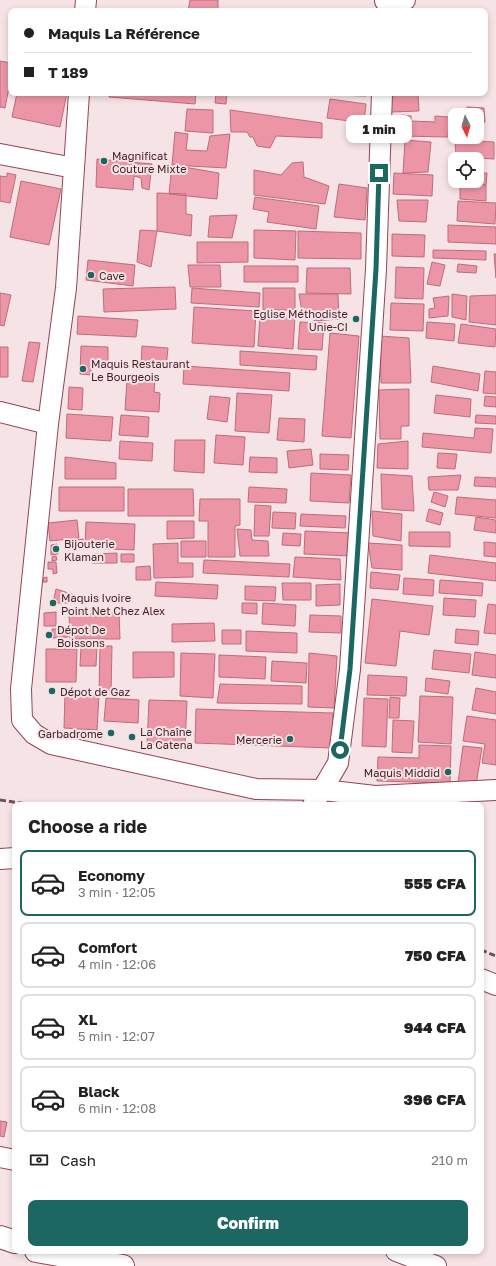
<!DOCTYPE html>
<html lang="en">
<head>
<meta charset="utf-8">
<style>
  :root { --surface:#fff; --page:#f6f6f6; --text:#222; --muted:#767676; --line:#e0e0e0; --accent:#1c6761 }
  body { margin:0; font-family:"Golos Text",sans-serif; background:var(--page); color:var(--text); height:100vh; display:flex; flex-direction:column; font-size:15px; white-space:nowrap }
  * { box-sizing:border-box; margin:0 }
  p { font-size:13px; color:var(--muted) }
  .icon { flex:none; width:22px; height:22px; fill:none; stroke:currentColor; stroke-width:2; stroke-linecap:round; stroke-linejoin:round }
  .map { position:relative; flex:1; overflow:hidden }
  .panel { position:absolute; left:12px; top:802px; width:472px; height:452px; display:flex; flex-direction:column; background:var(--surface); border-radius:8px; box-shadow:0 2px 6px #0003 }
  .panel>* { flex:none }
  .hud { position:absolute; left:8px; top:8px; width:480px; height:88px; border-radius:8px; box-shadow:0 2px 6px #0003; display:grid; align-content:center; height:88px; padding:0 16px; background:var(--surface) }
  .needle { width:26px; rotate:175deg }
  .controls { position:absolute; left:448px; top:108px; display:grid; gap:8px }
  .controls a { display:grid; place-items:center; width:36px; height:36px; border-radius:8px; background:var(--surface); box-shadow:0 2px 6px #0003; font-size:20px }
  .end { position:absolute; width:18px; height:18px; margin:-9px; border:5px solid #1c6761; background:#fff; box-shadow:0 0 0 2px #fff }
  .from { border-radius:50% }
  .bubble { position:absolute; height:28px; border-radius:8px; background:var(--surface); box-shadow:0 2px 6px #0003; font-size:13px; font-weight:800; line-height:28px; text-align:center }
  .hud b { display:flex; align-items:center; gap:14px; height:38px; font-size:15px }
  .hud b+b { border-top:1px solid var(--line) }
  .hud i { width:10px; height:10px; background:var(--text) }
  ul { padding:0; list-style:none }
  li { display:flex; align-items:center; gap:12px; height:66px; margin:0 8px 6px; padding:0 8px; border:2px solid var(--line); border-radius:8px }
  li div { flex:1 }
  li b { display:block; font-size:15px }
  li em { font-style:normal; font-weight:800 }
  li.active { border-color:var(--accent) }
  li>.icon { width:36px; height:36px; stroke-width:1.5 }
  h2 { padding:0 16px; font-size:18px; line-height:48px }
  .pay { display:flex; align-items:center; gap:10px; height:44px; padding:0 16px; font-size:15px }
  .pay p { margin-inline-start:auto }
  .primary-button { display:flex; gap:8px; margin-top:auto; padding:8px 16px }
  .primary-button a { flex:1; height:46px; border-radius:8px; background:var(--accent); color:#fff; font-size:16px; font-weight:800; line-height:46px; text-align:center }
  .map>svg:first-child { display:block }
  .building { fill:#eb95a6; stroke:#be6c7d }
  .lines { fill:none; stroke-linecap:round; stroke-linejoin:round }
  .minor-casing { stroke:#924557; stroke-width:22 }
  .major-casing { stroke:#924557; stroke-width:24 }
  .minor { stroke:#fff; stroke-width:20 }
  .major { stroke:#fff; stroke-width:22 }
  .rail { stroke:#6e5056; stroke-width:3; stroke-dasharray:6 3; stroke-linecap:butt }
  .route { stroke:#1c6761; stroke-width:5 }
  .poi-dot { fill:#1c6761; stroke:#f6e3e6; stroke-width:1.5 }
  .labels { text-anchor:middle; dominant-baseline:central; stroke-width:4; stroke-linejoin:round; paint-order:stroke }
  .poi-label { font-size:11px; fill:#3f1d24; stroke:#f6e3e6; text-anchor:start }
</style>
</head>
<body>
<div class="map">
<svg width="496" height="1266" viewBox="0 0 496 1266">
  <rect width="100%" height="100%" fill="#f6e3e6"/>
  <path class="building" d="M190,0h28v11h-30z
    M0,61l11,2v14l-6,31 -5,-1z
    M17,93h50l-7,34 -48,-10z
    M109,93h87l-1,11 -86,-7z
    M216,93h11l-1,11 -11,-1z
    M330,93h36v3l-36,-1z
    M390,93h28l1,18 -28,1z
    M330,99l36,5 -2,19 -37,-5z
    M467,107l17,1 1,14h-8v-7h-10z
    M187,109l26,1v23l-28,-2z
    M230,110l92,13v15l-46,-2 -6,12 -13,-2 -4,-9h-3l-3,-5h-16z
    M402,115l9,1v5l24,1v-6l14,1 -1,20 -46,-1z
    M175,132l13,2 -2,16 21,1 3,-15 20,-2 -4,34 -54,-3z
    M405,140l26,2 -3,30 -25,1z
    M455,140l39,2v17l-38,-2z
    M97,159l55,5 -3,26 -7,-2 -1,-10 -7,-2 -1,14 -37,-3z
    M303,162l1,15 25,9 -4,18 -71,-9v-25l27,5 11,-12z
    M172,165l47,8 -2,26 -48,-5z
    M7,173l9,2 -6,28 -10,-2v-25l7,1z
    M394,173l39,2 -1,21 -39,-2z
    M477,173h10l-1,12 -26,-1v-3h17z
    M21,181l40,8 -12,56 -39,-8z
    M339,184l28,4 -2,32 -31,-3z
    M460,184l26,1v16l-26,-2z
    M157,193l29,1v20l6,1 -1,21 -34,-5z
    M255,197l64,9 -3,23 -49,-7 2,-10 -16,-3z
    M397,200h31l-2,22 -27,-1z
    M458,201l38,2 -1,21 -38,-3z
    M237,215l-5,23 -24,-1 2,-21z
    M448,225l48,2v17l-48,-2z
    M140,230l17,1 -6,36 -14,-5z
    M254,230l42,1 -1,29 -41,-2z
    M298,231l63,2v26l-63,-1z
    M392,234l33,1 -1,22 -32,-1z
    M197,242h51v20l-51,1z
    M433,250l53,1v9l-53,-2z
    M494,254h2v24z
    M88,260l47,5 -2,21 -47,-6z
    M432,262l13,3 -5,21 -13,-2z
    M458,264l19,2 -1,7 -19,-1z
    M188,265h32l1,22h-31z
    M244,266h54v16h-54z
    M396,267l28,1 -1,31 -28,-1z
    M307,268h43l1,26 -45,-1z
    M175,287l1,22 -72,3 -1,-23z
    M192,288l68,5 -1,14 -68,-4z
    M263,288h32v22h-32z
    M0,293l11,2 -7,31 -4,-1z
    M299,294h39l1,25 -25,2v-10l-12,1z
    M452,294l15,2 -1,24 -14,-3z
    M496,295v30l-27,-3 1,-26z
    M449,296l-1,20 -19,2v-9l6,-1 -2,-10z
    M391,303l33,1 -1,27 -33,-1z
    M194,307l62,4 -2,36 -62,-4z
    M260,314l35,2 -2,33 -35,-3z
    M78,316l60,4 -2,17 -59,-3z
    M300,322l24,1 -2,27 -24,-1z
    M427,322l28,2 -1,17 -28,-3z
    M461,324l35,5 -1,18 -37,-4z
    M330,333l29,3 -8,102 -29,-2z
    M380,336l29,2 2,45h-30z
    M29,342l11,1 -7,39 -11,-1z
    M81,346l27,1v20l-17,-1v9l-11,-1z
    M142,346l26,2 -2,20 -25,-1z
    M0,347h8v30h-8z
    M240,351l77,5 -1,14 -76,-5z
    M184,366l106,7 -1,18 -106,-7z
    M433,366l47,8 -2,17 -47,-9z
    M485,371l11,1v22l-13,-1z
    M127,380l28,1 -1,11 6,1 -1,19 -34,-2z
    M69,387l14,1 -1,22 -14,-1z
    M409,389v37h-8v13h-21l-1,-49z
    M237,393l35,2 -3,38 -34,-2z
    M436,395l35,4 -1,18 -36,-4z
    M210,396l20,2 -3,24 -20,-3z
    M485,396l11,1v10l-12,-1z
    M67,414l46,3 -2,24 -45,-3z
    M121,415l28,2 -1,20 -29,-2z
    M476,415l20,1v8l-21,-1z
    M279,418l26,1 -1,23 -27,-2z
    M475,428l18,1 -2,24 -69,-6 1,-14 51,5z
    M216,435l29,2 -2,28 -29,-2z
    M175,440h30l-1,33 -30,-2z
    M120,441l33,2 -1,18 -33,-2z
    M408,441v28l-31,-1 1,-24z
    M311,449l2,16 -24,3 -2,-17z
    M438,453l19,1 -2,15 -18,-1z
    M320,454l29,1 -1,15 -28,-1z
    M65,457l51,6v16h-51z
    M250,457l27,1v15l-28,-1z
    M311,473l40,2 -2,28 -39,-2z
    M381,474l31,2 2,35 -32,-2z
    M461,475l-3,15h-29l-1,-13z
    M475,477l21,1v9l-22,-1z
    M59,487h65v24h-65z
    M249,487l38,2 -1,14 -38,-1z
    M128,489h65l1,27h-66z
    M434,492l14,4 -3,11 -14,-5z
    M457,497l39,3v18l-41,-4z
    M200,499h40v26l-5,1v31h-27v-36h-9z
    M255,505l16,1 -2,30h-15z
    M429,509l14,4 -3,12 -14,-4z
    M372,511l30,3 -1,27 -28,-5z
    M273,512l23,1 -1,16 -23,-1z
    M301,514l45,2 -1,12 -45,-2z
    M476,517l20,3v13l-22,-3z
    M77,520l2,18 -29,3 -2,-18z
    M167,521h27v17l-27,1z
    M86,522l49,2 -1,26 -49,-2z
    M237,529l14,1 1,10 16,1 1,15h-29z
    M305,531l45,2 -1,23 -45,-2z
    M409,532h41v15l-41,-1z
    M283,533l18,1 -1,12 -18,-1z
    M83,539l1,4 -8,1v-4z
    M181,541h25v16h-25z
    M484,542l12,1v14l-12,-1z
    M178,543v20h15v14l-39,1 -1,-34z
    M368,543l34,2v25l-30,-2z
    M57,544l1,10 -7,1v-10z
    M117,553v10h-25v-9z
    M85,554v5l-11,1v-5z
    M121,554h13v8h-13z
    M430,555l66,8v18l-68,-8z
    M56,556l1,4 -5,1v-4z
    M295,557l45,2 1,21 -48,-3z
    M204,560l86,4 -1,13 -86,-4z
    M48,562h8l1,11 -4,1v-5h-5z
    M150,566l1,14h-15v-13z
    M371,572l29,3 -2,15 -28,-2z
    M47,577v5h-4v-4z
    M404,578l30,2 -1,16 -30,-2z
    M440,580l43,3 -1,13 -43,-3z
    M156,582l62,3 -1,14 -62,-3z
    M282,583h29v17h-28z
    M340,584v21l-24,1v-21z
    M245,586l31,1 -1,14 -30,-1z
    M56,589l19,6 -2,8h-20z
    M444,598l32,2 -1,17 -32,-2z
    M372,599l61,7 -4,29 -29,-4 -4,35 -31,-3z
    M242,603h15v11l-15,-1z
    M263,603l33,2 -1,21 -33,-2z
    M488,604l8,1v29l-12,-1z
    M56,612v14h-12v-13z
    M119,613l1,26h-50l-1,-25z
    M310,615l31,1v17l-32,-1z
    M214,623l1,18 -43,1v-18z
    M52,629h15l1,8 -15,1z
    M456,629l23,2 -1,14 -23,-2z
    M222,630h19v14h-19z
    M246,631l51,2v20l-51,-2z
    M100,646h12l-1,47h-12z
    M81,647h16l-1,19h-16z
    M46,649h31l-1,33h-30z
    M434,650l37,4 -2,19 -37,-4z
    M133,652h41v25l-41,1z
    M475,652l21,3v23l-24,-3z
    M181,653l34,1 -2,44 -33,-2z
    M309,653l28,3 -3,52 -26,-1z
    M219,655l47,2 -1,22 -46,-2z
    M272,661l35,2 -1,20 -35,-2z
    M368,675l39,2 -1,19 -39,-1z
    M426,678l24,3 -2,13 -23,-3z
    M220,684l82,2v18l-85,-1z
    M476,688l20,4v22l-24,-4z
    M65,693l34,2 -2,35 -33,-2z
    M420,696l33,1 -2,47 -33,-2z
    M390,697l10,1 -1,20h-10z
    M106,698l33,2 -1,23 -34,-2z
    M364,698l24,1 -2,48 -24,-1z
    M149,700l38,1 -2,45 -38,-1z
    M196,709l137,4 -1,35 -137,-5z
    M467,716l29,4v45l-14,-2 3,-19 -22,-3z
    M393,720l21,1 -2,32 -20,-1z
    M419,745l32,1 -1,37 -73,-2 1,-24 41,1z
    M463,746l19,2 -6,37 -18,-2z
    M0,1121l7,1 -3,15 -4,-1z"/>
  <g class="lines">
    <defs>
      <path id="minor" d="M385,1l20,-1
        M85,11l1,-11
        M79,93l-13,195 -18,136 -27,265 1,31 12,14 17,10 205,45 67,1 52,6 121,-6
        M0,154l74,14
        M0,412l48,12
        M313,805l25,-42 12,-94 26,-400 6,-176
        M0,859l15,-1
        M481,979l15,6
        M0,1157l15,3
        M396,1251l40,15"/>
      <path id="major" d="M0,1237l15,5
        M36,1251l87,15"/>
    </defs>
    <use href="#minor" class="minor-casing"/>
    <use href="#major" class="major-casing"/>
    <use href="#minor" class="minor"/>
    <use href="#major" class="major"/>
    <path class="rail" d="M0,800l34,5
      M481,950l15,6"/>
  </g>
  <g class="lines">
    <path class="route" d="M340,750l10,-81 26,-400 3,-96"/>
  </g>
  <g class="poi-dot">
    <circle cx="104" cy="161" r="4"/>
    <circle cx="91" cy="275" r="4"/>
    <circle cx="356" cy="319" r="4"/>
    <circle cx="83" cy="369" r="4"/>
    <circle cx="56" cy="549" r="4"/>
    <circle cx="53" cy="603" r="4"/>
    <circle cx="49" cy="635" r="4"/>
    <circle cx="52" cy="691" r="4"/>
    <circle cx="111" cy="733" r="4"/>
    <circle cx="132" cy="737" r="4"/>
    <circle cx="290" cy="739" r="4"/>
    <circle cx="448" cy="772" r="4"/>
  </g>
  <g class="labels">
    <g class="poi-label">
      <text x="112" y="155">Magnificat<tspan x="112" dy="13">Couture Mixte</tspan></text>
      <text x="99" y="275">Cave</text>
      <text x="348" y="313" text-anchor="end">Eglise Méthodiste<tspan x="348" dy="13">Unie-CI</tspan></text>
      <text x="91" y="363">Maquis Restaurant<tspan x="91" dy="13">Le Bourgeois</tspan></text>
      <text x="64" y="543">Bijouterie<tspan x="64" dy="13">Klaman</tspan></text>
      <text x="61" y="597">Maquis Ivoire<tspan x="61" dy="13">Point Net Chez Alex</tspan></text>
      <text x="57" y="629">Dépot De<tspan x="57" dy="13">Boissons</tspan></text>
      <text x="60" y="691">Dépot de Gaz</text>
      <text x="140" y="731">La Chaîne<tspan x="140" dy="13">La Catena</tspan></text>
      <text x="103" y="733" text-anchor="end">Garbadrome</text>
      <text x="282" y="739" text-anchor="end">Mercerie</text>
      <text x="440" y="772" text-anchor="end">Maquis Middid</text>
    </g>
  </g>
</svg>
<div class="controls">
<a><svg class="needle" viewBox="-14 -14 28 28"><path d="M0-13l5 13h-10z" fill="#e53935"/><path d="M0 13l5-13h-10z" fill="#767676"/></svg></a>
<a><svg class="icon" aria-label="locate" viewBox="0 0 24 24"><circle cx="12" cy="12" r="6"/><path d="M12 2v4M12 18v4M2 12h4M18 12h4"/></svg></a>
</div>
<i class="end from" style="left:340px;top:750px"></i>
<i class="end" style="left:379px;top:173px"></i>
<div class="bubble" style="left:346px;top:115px;width:66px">1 min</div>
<div class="hud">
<b><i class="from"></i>Maquis La Référence</b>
<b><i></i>T 189</b>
</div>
<section class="panel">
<h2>Choose a ride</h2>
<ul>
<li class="active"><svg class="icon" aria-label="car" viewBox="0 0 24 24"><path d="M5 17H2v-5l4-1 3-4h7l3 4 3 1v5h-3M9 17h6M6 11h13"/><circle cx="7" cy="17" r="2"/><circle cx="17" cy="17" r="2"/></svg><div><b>Economy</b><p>3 min · 12:05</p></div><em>555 CFA</em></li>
<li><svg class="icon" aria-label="car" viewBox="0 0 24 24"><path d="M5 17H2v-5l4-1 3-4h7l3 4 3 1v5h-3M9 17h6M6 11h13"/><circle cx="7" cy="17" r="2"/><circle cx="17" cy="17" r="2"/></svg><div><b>Comfort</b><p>4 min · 12:06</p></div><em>750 CFA</em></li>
<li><svg class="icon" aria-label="car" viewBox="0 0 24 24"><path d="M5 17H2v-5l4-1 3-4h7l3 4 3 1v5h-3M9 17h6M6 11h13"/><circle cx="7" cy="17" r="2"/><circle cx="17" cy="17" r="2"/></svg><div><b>XL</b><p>5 min · 12:07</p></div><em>944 CFA</em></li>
<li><svg class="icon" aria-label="car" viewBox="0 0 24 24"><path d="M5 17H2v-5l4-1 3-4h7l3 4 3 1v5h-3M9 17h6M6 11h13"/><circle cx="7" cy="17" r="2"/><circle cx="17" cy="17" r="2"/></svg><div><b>Black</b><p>6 min · 12:08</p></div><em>396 CFA</em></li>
</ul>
<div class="pay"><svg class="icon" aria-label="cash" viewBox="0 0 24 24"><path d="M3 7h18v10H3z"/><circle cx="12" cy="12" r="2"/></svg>Cash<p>210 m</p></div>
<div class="primary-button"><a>Confirm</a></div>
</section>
</div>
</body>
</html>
